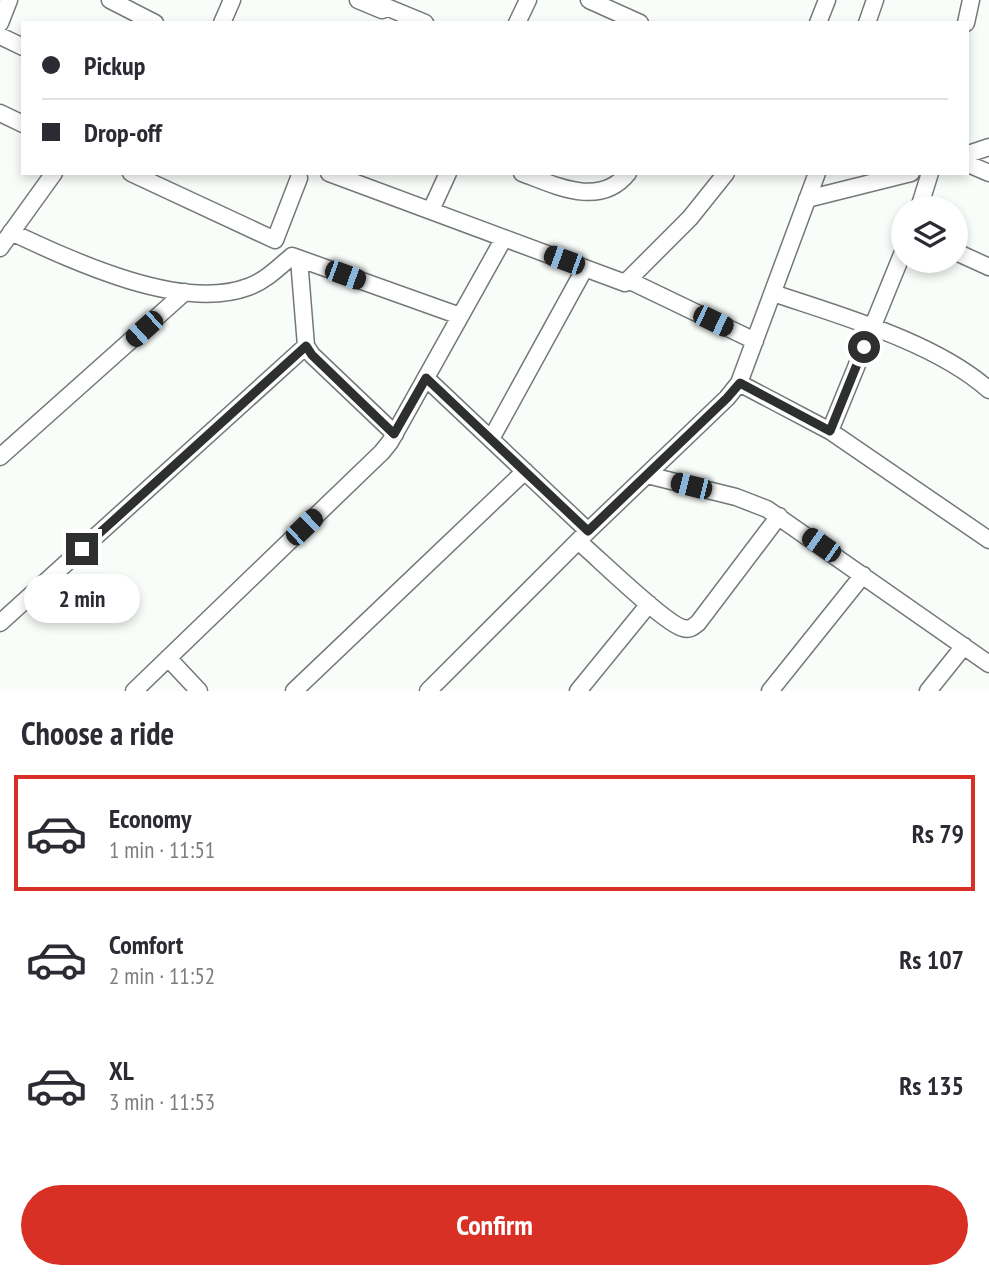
<!DOCTYPE html>
<html lang="en">
<head>
<meta charset="utf-8">
<style>
  :root { --surface:#fff; --page:#f7f7f7; --text:#2b2b33; --muted:#7c7c81; --line:#e1e1e2; --accent:#d93025 }
  body { margin:0; font-family:"PT Sans Narrow",sans-serif; background:var(--page); color:var(--text); height:100vh; display:flex; flex-direction:column; font-size:26px; white-space:nowrap }
  * { box-sizing:border-box; margin:0 }
  p { font-size:23px; color:var(--muted) }
  .icon { flex:none; width:38px; height:38px; fill:none; stroke:currentColor; stroke-width:2; stroke-linecap:round; stroke-linejoin:round }
  .map { position:relative; height:691px; overflow:hidden }
  .drawer { display:flex; flex-direction:column; background:var(--surface); flex:1 }
  .drawer>* { flex:none }
  .guide { position:absolute; left:21px; top:21px; width:948px; height:154px; border-radius:0px; box-shadow:0 4px 10px #0003; display:grid; align-content:center; height:154px; padding:0 21px; background:var(--surface) }
  .fabs { position:absolute; left:891px; top:196px; display:grid; gap:14px }
  .fabs a { display:grid; place-items:center; width:77px; height:77px; border-radius:50%; background:var(--surface); box-shadow:0 4px 10px #0003; font-size:35px }
  .end { position:absolute; width:32px; height:32px; margin:-16px; border:9px solid #2e302f; background:#fff; box-shadow:0 0 0 4px #fff }
  .from { border-radius:50% }
  .bubble { position:absolute; height:49px; border-radius:24px; background:var(--surface); box-shadow:0 4px 10px #0003; font-size:23px; font-weight:700; line-height:49px; text-align:center }
  .car { position:absolute; width:21px; height:42px; margin:-21px -10px; border-radius:9px; box-shadow:0 0 5px 2px #0007; background:linear-gradient(#222 24%,#8ab4d8 0 40%,#222 0 76%,#8ab4d8 0 86%,#222 0) }
  .guide b { display:flex; align-items:center; gap:24px; height:66px; font-size:26px }
  .guide b+b { border-top:2px solid var(--line) }
  .guide i { width:18px; height:18px; background:var(--text) }
  ul { padding:0; list-style:none }
  li { display:flex; align-items:center; gap:21px; height:116px; margin:0 14px 10px; padding:0 7px; border:4px solid transparent; border-radius:0px }
  li div { flex:1 }
  li b { display:block; font-size:26px }
  li em { font-style:normal; font-weight:700 }
  li.selected { border-color:var(--accent) }
  li>.icon { width:63px; height:63px; stroke-width:1.5 }
  h2 { padding:0 21px; font-size:32px; line-height:84px }
  .cta { display:flex; gap:14px; margin-top:auto; padding:14px 21px }
  .cta a { flex:1; height:80px; border-radius:42px; background:var(--accent); color:#fff; font-size:28px; font-weight:700; line-height:80px; text-align:center }
  .map>svg:first-child { display:block }
  .lines { fill:none; stroke-linecap:round; stroke-linejoin:round }
  .minor-casing { stroke:#747876; stroke-width:19 }
  .minor { stroke:#fff; stroke-width:16 }
  .route { stroke:#2e302f; stroke-width:9 }
</style>
</head>
<body>
<div class="map">
<svg width="989" height="691" viewBox="0 0 989 691">
  <rect width="100%" height="100%" fill="#f8fdfa"/>
  <g class="lines">
    <defs>
      <path id="minor" d="M110,0l45,23
        M358,0l24,10
        M589,0l51,23
        M384,6l41,17
        M0,23l9,-23
        M222,23l10,-23
        M517,23l11,-23
        M818,23l9,-23
        M867,23l8,-23
        M966,23l5,-23
        M0,36l23,11
        M0,113l23,11
        M968,154l21,-7
        M968,164l21,9
        M131,173l144,67 24,-62
        M329,173l296,110 65,-65 36,-45
        M522,173c35,13 78,35 106,0
        M807,199l104,-26
        M919,208l11,-35
        M431,210l17,-37
        M11,232c62,29 170,80 237,55 17,-6 30,-19 44,-31
        M0,248l54,-75
        M956,252l33,15
        M292,256l168,60
        M299,259l7,87 6,9 83,79
        M628,280l127,61
        M773,293c68,23 162,49 216,97
        M426,378l162,153
        M739,383l91,48 159,109
        M830,431l73,-179
        M491,439l94,-171
        M0,457l185,-165
        M647,475l89,22 31,12 222,155
        M578,541c19,16 87,83 105,87 7,2 10,-1 15,-5l81,-107
        M0,623l306,-277
        M168,658l31,33
        M134,691l248,-239 8,-10 114,-204
        M294,691l231,-220
        M428,691l160,-160 139,-133 12,-15 78,-210
        M578,691l71,-87
        M770,691l93,-116
        M928,691l36,-45"/>
    </defs>
    <use href="#minor" class="minor-casing"/>
    <use href="#minor" class="minor"/>
  </g>
  <g class="lines">
    <path class="route" d="M82,549l224,-203 6,9 82,79 32,-56 162,153 139,-133 13,-15 90,48 34,-84"/>
  </g>
</svg>
<div class="fabs">
<a><svg class="icon" aria-label="layers" viewBox="0 0 24 24"><path d="M12 4l9 5-9 5-9-5zM3 14l9 5 9-5"/></svg></a>
</div>
<i class="end from" style="left:864px;top:347px"></i>
<i class="end" style="left:82px;top:549px"></i>
<div class="bubble" style="left:24px;top:574px;width:116px">2 min</div>
<i class="car" style="left:564px;top:260px;rotate:290deg"></i>
<i class="car" style="left:345px;top:275px;rotate:110deg"></i>
<i class="car" style="left:713px;top:321px;rotate:116deg"></i>
<i class="car" style="left:144px;top:329px;rotate:228deg"></i>
<i class="car" style="left:691px;top:486px;rotate:284deg"></i>
<i class="car" style="left:304px;top:527px;rotate:46deg"></i>
<i class="car" style="left:821px;top:545px;rotate:305deg"></i>
<div class="guide">
<b><i class="from"></i>Pickup</b>
<b><i></i>Drop-off</b>
</div>
</div>
<section class="drawer">
<h2>Choose a ride</h2>
<ul>
<li class="selected"><svg class="icon" aria-label="car" viewBox="0 0 24 24"><path d="M5 17H2v-5l4-1 3-4h7l3 4 3 1v5h-3M9 17h6M6 11h13"/><circle cx="7" cy="17" r="2"/><circle cx="17" cy="17" r="2"/></svg><div><b>Economy</b><p>1 min · 11:51</p></div><em>Rs 79</em></li>
<li><svg class="icon" aria-label="car" viewBox="0 0 24 24"><path d="M5 17H2v-5l4-1 3-4h7l3 4 3 1v5h-3M9 17h6M6 11h13"/><circle cx="7" cy="17" r="2"/><circle cx="17" cy="17" r="2"/></svg><div><b>Comfort</b><p>2 min · 11:52</p></div><em>Rs 107</em></li>
<li><svg class="icon" aria-label="car" viewBox="0 0 24 24"><path d="M5 17H2v-5l4-1 3-4h7l3 4 3 1v5h-3M9 17h6M6 11h13"/><circle cx="7" cy="17" r="2"/><circle cx="17" cy="17" r="2"/></svg><div><b>XL</b><p>3 min · 11:53</p></div><em>Rs 135</em></li>
</ul>
<div class="cta"><a>Confirm</a></div>
</section>
</body>
</html>
